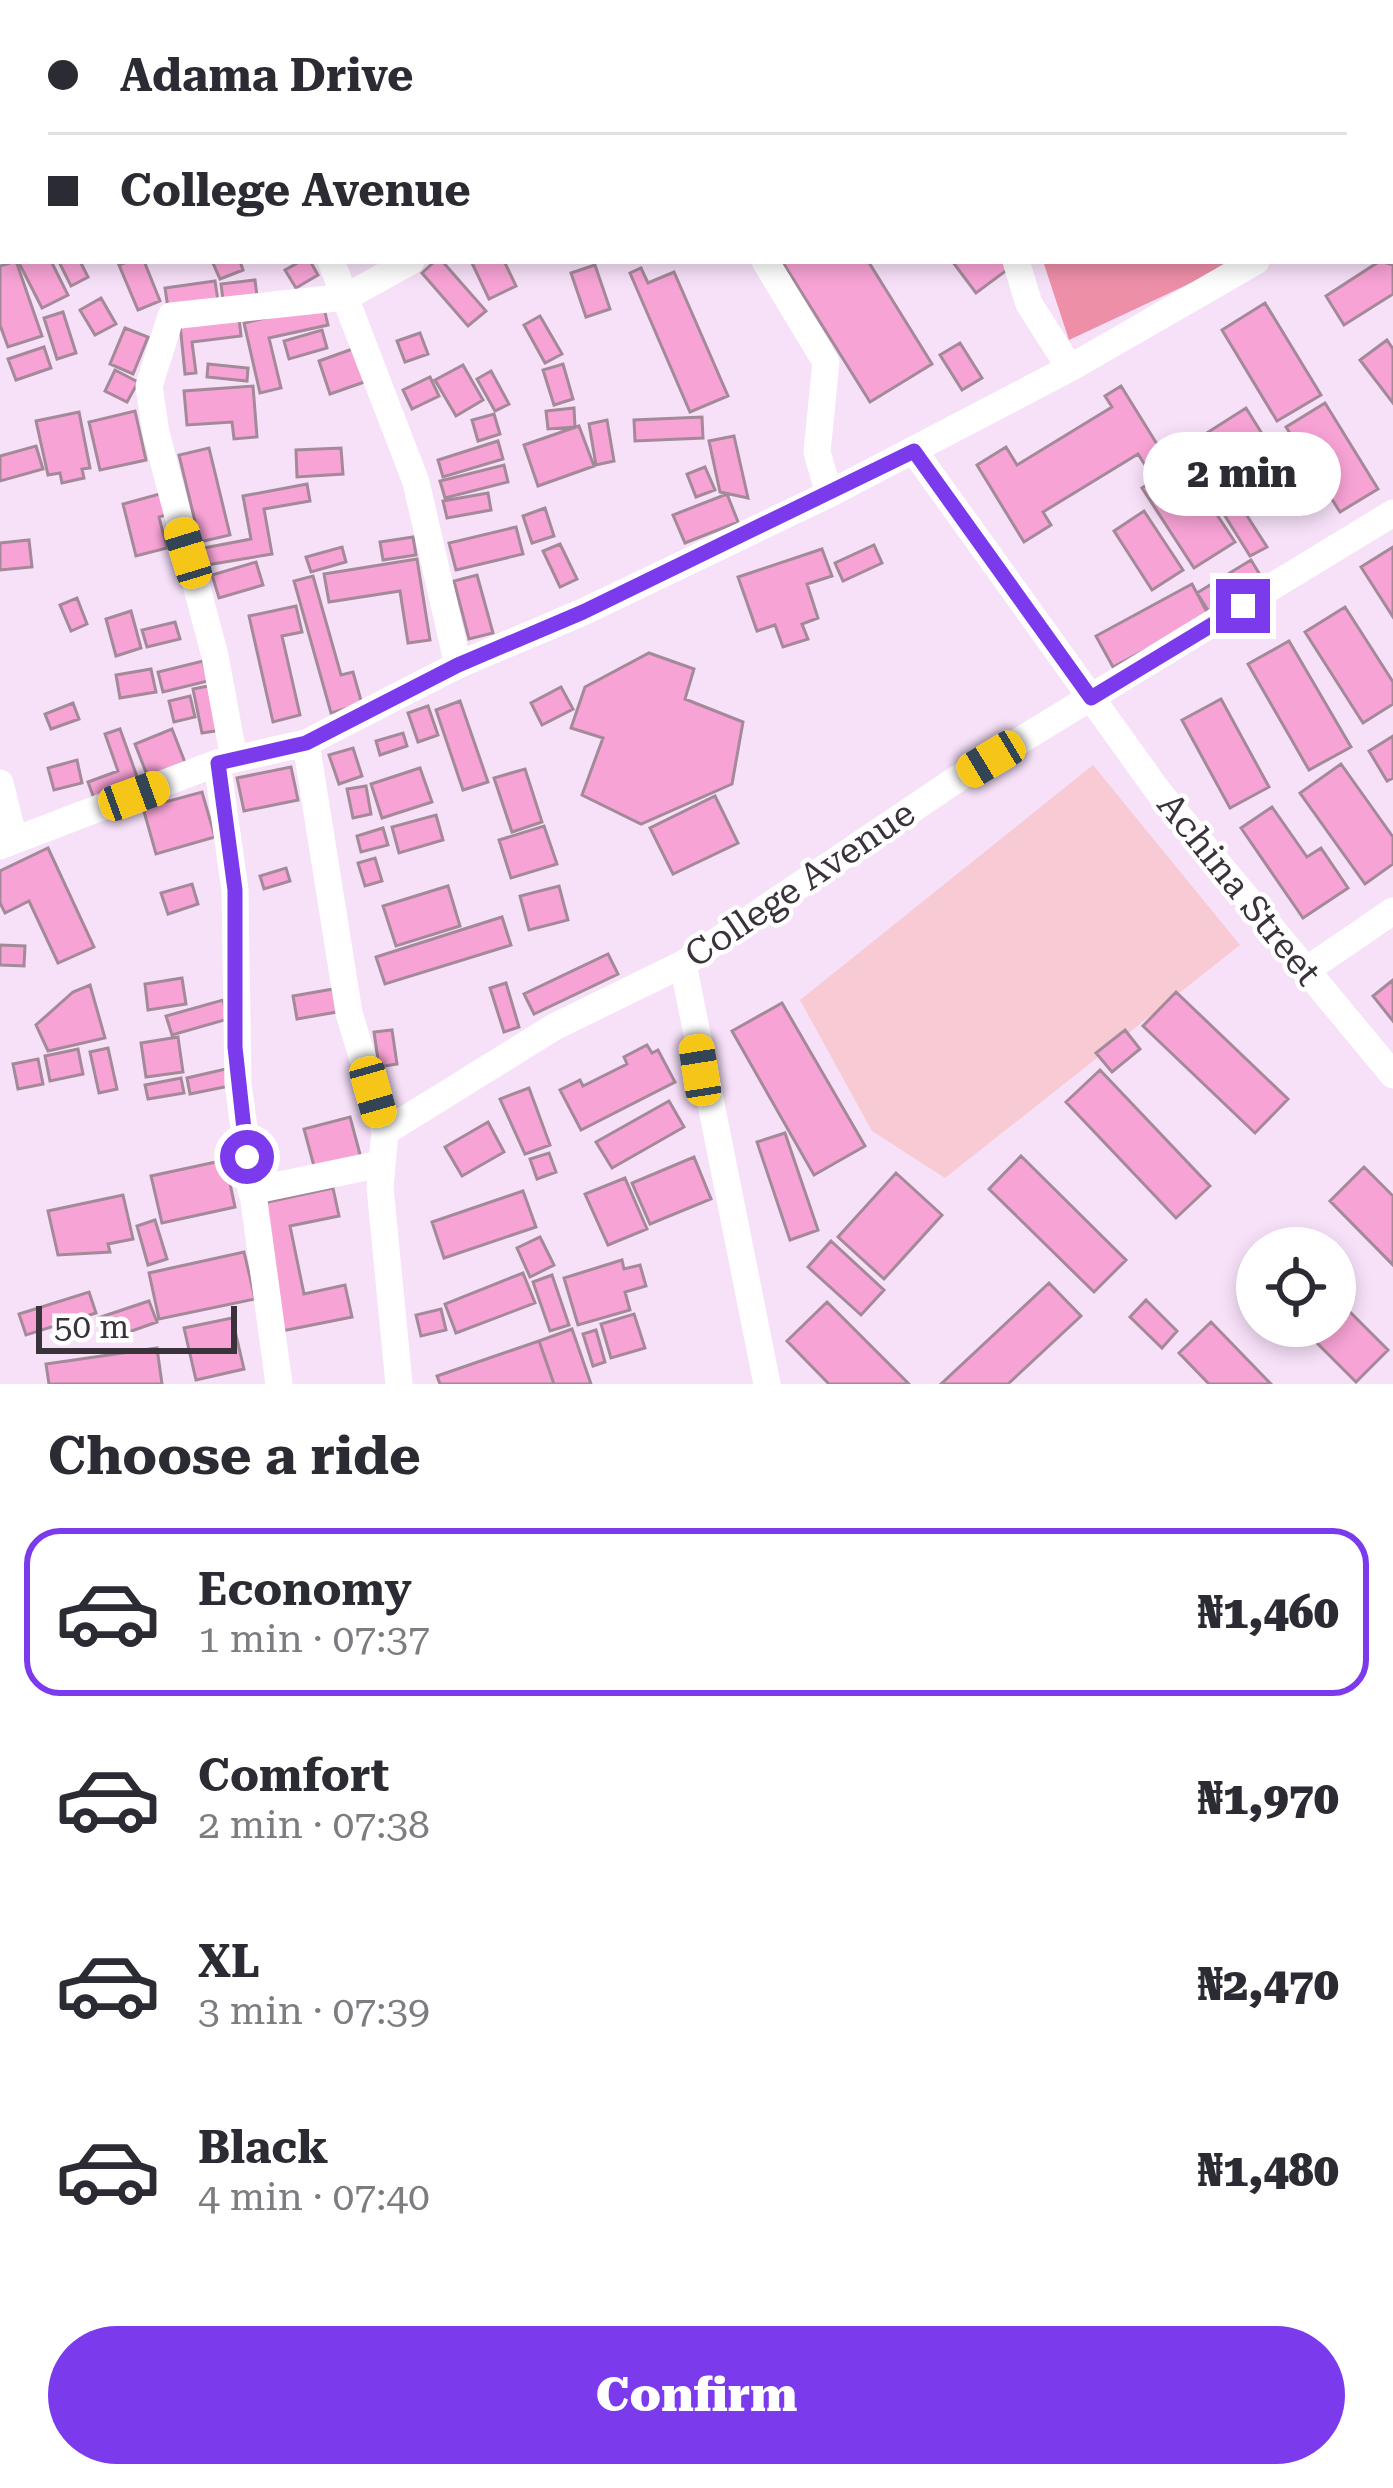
<!DOCTYPE html>
<html lang="en">
<head>
<meta charset="utf-8">
<style>
  :root { --surface:#fff; --page:#f2f2f3; --text:#2b2b33; --muted:#7c7c81; --line:#e1e1e2; --accent:#7c3aed }
  body { margin:0; font-family:"Roboto Serif",serif; background:var(--page); color:var(--text); height:100vh; display:flex; flex-direction:column; font-size:45px; white-space:nowrap }
  * { box-sizing:border-box; margin:0 }
  p { font-size:39px; color:var(--muted) }
  .icon { flex:none; width:66px; height:66px; fill:none; stroke:currentColor; stroke-width:2; stroke-linecap:round; stroke-linejoin:round }
  .map { position:relative; height:1384px; overflow:hidden }
  .drawer { display:flex; flex-direction:column; background:var(--surface); flex:1 }
  .drawer>* { flex:none }
  .hud { position:absolute; left:0px; top:0px; width:1395px; height:264px; box-shadow:0 6px 18px #0003; display:grid; align-content:center; height:264px; padding:0 48px; background:var(--surface) }
  .buttons { position:absolute; left:1236px; top:1227px; display:grid; gap:24px }
  .buttons a { display:grid; place-items:center; width:120px; height:120px; border-radius:50%; background:var(--surface); box-shadow:0 6px 18px #0003; font-size:60px }
  .scale { position:absolute; left:36px; bottom:30px; width:201px; box-sizing:border-box; padding-left:12px; border:6px solid #3b333c; border-top:0; font-size:33px; line-height:42px; white-space:nowrap; color:#3b333c; -webkit-text-stroke:9px #fff; paint-order:stroke }
  .end { position:absolute; width:54px; height:54px; margin:-27px; border:15px solid #7c3aed; background:#fff; box-shadow:0 0 0 6px #fff }
  .from { border-radius:50% }
  .bubble { position:absolute; height:84px; border-radius:42px; background:var(--surface); box-shadow:0 6px 18px #0003; font-size:39px; font-weight:800; line-height:84px; text-align:center }
  .car { position:absolute; width:36px; height:72px; margin:-36px -18px; border-radius:15px; box-shadow:0 0 9px 3px #0007; background:linear-gradient(#f5c518 24%,#345 0 40%,#f5c518 0 76%,#345 0 86%,#f5c518 0) }
  .hud b { display:flex; align-items:center; gap:42px; height:114px; font-size:45px }
  .hud b+b { border-top:3px solid var(--line) }
  .hud i { width:30px; height:30px; background:var(--text) }
  ul { padding:0; list-style:none }
  li { display:flex; align-items:center; gap:36px; height:168px; margin:0 24px 18px; padding:0 24px; border:6px solid transparent; border-radius:36px }
  li div { flex:1 }
  li b { display:block; font-size:45px }
  li em { font-style:normal; font-weight:800 }
  li.active { border-color:var(--accent) }
  li>.icon { width:108px; height:108px; stroke-width:1.5 }
  h2 { padding:0 48px; font-size:54px; line-height:144px }
  .button { display:flex; gap:24px; margin-top:auto; padding:24px 48px }
  .button a { flex:1; height:138px; border-radius:72px; background:var(--accent); color:#fff; font-size:48px; font-weight:800; line-height:138px; text-align:center }
  .map>svg:first-child { display:block }
  .green { fill:#f7cad4 }
  .forest { fill:#ee8fa8 }
  .building { fill:#f8a3d6; stroke:#a48998; stroke-width:3 }
  .lines { fill:none; stroke-linecap:round; stroke-linejoin:round }
  .street { stroke:#fff; stroke-width:27 }
  .route { stroke:#7c3aed; stroke-width:15 }
  .labels { text-anchor:middle; dominant-baseline:central; stroke-width:9; stroke-linejoin:round; paint-order:stroke }
  .street-label { font-size:36px; fill:#3b333c; stroke:#fff }
</style>
</head>
<body>
<div class="map">
<svg width="1393" height="1384" viewBox="0 0 1393 1384">
  <rect width="100%" height="100%" fill="#f7e1f9"/>
  <path class="green" d="M1093,765l147,180 -295,233 -73,-47 -72,-131z"/>
  <path class="forest" d="M870,0h523v69l-1,-66z
    M1043,261h195l-169,79z"/>
  <path class="building" d="M16,261l26,75 -34,11 -8,-22v-59z
    M18,261h33l17,34 -26,13z
    M80,261l8,16 -17,9 -12,-24z
    M129,261h15l16,40 -22,9 -19,-45z
    M212,261h28l3,9 -23,9z
    M301,261h9l8,14 -22,13 -11,-18z
    M435,261h7l44,50 -18,15 -46,-53z
    M471,261h33l12,25 -27,13z
    M782,261h86l64,103 -62,38z
    M952,261h55l4,6 -35,26z
    M1380,261l13,4v29l-49,31 -18,-29z
    M595,265l15,44 -24,8 -15,-44z
    M641,268l7,15 26,-11 54,124 -38,16 -60,-139z
    M255,280l2,16 -34,4 -2,-16z
    M215,281l3,20 -50,7 -3,-20z
    M101,298l15,26 -21,11 -15,-25z
    M1265,303l56,92 -44,26 -55,-91z
    M323,304l5,21 -59,13 12,50 -21,5 -16,-70z
    M63,312l13,41 -19,6 -13,-41z
    M540,316l22,38 -17,9 -21,-38z
    M239,318l2,18 -49,6 4,31 -11,1 -5,-50z
    M125,328l23,9 -15,37 -23,-10z
    M322,330l5,18 -38,11 -5,-18z
    M420,333l8,21 -23,8 -8,-21z
    M1387,340l6,9v54l-33,-43z
    M960,343l22,35 -20,12 -22,-35z
    M44,347l7,21 -35,12 -8,-21z
    M358,347l12,33 -40,14 -11,-33z
    M208,364l40,4 -1,13 -40,-4z
    M563,364l10,35 -19,6 -11,-35z
    M463,365l20,35 -27,16 -21,-36z
    M115,370l23,12 -11,20 -22,-11z
    M491,371l18,33 -14,7 -18,-32z
    M430,377l9,19 -27,13 -9,-19z
    M253,386l4,51 -23,2 -2,-17 -45,3 -3,-34z
    M1121,386l44,71 -18,11 -9,-14 -95,58 8,13 -27,17 -47,-77 29,-18 11,18 95,-58 -7,-11z
    M1325,403l53,86 -38,23 -54,-85z
    M574,408l1,19 -27,2 -2,-18z
    M1246,408l20,32 -58,36 -20,-31z
    M135,411l11,49 -46,10 -11,-48z
    M79,412l11,56 -8,1 2,9 -22,5 -2,-10 -12,2 -12,-54z
    M494,414l6,20 -22,7 -6,-21z
    M702,417l1,21 -68,3 -1,-21z
    M607,420l7,41 -18,4 -7,-41z
    M579,426l15,40 -56,20 -14,-41z
    M734,436l14,62 -28,-6 -11,-51z
    M498,441l5,18 -60,18 -5,-17z
    M36,446l7,23 -43,12v-25z
    M209,448l21,87 -30,7 -21,-87z
    M341,448l2,26 -46,3 -1,-27z
    M1182,462l53,80 -41,26 -52,-80z
    M504,465l4,17 -63,16 -5,-17z
    M705,467l10,23 -19,7 -9,-23z
    M1226,483l41,64 -17,9 -40,-64z
    M307,484l3,17 -46,8 8,45 -65,11 -3,-17 47,-9 -8,-43z
    M163,493l6,21 -10,3 8,31 -31,8 -13,-52z
    M488,493l3,17 -44,8 -4,-17z
    M727,494l11,28 -53,21 -12,-28z
    M545,508l9,28 -22,7 -9,-27z
    M1144,511l39,59 -31,20 -38,-59z
    M516,527l7,27 -67,16 -7,-27z
    M413,537l3,18 -33,5 -3,-18z
    M29,540l3,27 -32,3v-27z
    M560,544l17,35 -17,8 -17,-36z
    M874,545l8,18 -39,18 -8,-18z
    M342,547l4,15 -35,10 -5,-15z
    M1393,547v70l-32,-50z
    M822,549l10,27 -25,8 11,34 -16,6 6,15 -25,8 -8,-22 -18,6 -19,-54z
    M417,559l13,81 -22,3 -8,-52 -71,11 -5,-28z
    M1251,560l14,23 -54,32 -14,-22z
    M256,562l7,23 -44,13 -7,-23z
    M477,575l16,58 -24,6 -15,-58z
    M313,576l28,99 12,-3 9,32 -31,9 -37,-132z
    M1192,584l17,32 -96,51 -17,-31z
    M77,598l10,26 -16,7 -11,-26z
    M296,606l6,26 -20,4 18,79 -27,7 -24,-106z
    M1345,607l48,75v22l-30,19 -58,-91z
    M131,611l10,37 -25,8 -10,-37z
    M175,622l5,17 -33,8 -5,-17z
    M1289,641l62,106 -42,23 -61,-106z
    M649,653l45,16 -9,30 58,23 -11,62 -91,40 -59,-29 21,-57 -32,-10 14,-41z
    M203,661l5,20 -45,11 -5,-20z
    M151,669l5,23 -36,6 -4,-23z
    M213,685l9,45 -20,3 -9,-44z
    M561,687l12,22 -31,16 -11,-22z
    M190,696l5,21 -21,5 -5,-21z
    M1221,699l48,88 -39,21 -48,-88z
    M460,701l28,81 -25,8 -27,-80z
    M73,703l6,16 -28,10 -6,-15z
    M428,706l10,29 -20,7 -10,-29z
    M120,729l20,56 -45,16 -7,-19 30,-11 -13,-37z
    M172,729l14,36 -37,15 -14,-36z
    M403,733l4,13 -27,9 -4,-14z
    M1393,736v42l-6,3 -18,-30z
    M353,748l9,28 -23,8 -10,-29z
    M77,760l5,23 -28,7 -6,-22z
    M1341,764l52,73v27l-28,20 -65,-91z
    M291,767l7,33 -54,11 -7,-33z
    M420,768l12,34 -50,16 -11,-34z
    M525,769l17,53 -30,10 -18,-54z
    M366,786l5,28 -18,4 -6,-29z
    M202,792l13,45 -59,17 -13,-46z
    M715,796l23,47 -65,31 -23,-46z
    M1272,807l35,50 14,-9 27,40 -45,30 -62,-90z
    M436,815l7,25 -44,13 -7,-26z
    M544,826l13,38 -46,14 -12,-38z
    M383,828l5,17 -27,7 -4,-16z
    M48,848l46,99 -36,16 -29,-62 -24,12 -5,-10v-32z
    M375,858l7,23 -17,5 -7,-23z
    M286,868l4,13 -26,8 -4,-13z
    M192,884l6,20 -30,10 -7,-21z
    M448,886l12,40 -64,20 -13,-40z
    M559,886l9,34 -39,10 -9,-34z
    M502,917l9,28 -126,39 -9,-27z
    M0,945l25,1 -1,20 -24,-1z
    M608,954l10,20 -84,40 -10,-20z
    M182,978l4,26 -38,6 -3,-26z
    M1393,980v41l-20,-25z
    M506,983l13,44 -15,5 -14,-44z
    M90,985l15,53 -57,13 -12,-26 37,-33z
    M333,989l4,23 -40,7 -4,-23z
    M1176,992l112,107 -33,34 -112,-107z
    M223,1000l5,19 -56,16 -6,-19z
    M782,1003l83,143 -51,29 -82,-144z
    M392,1030l5,34 -18,3 -5,-35z
    M1125,1030l15,19 -28,23 -16,-19z
    M178,1037l5,35 -37,5 -5,-34z
    M647,1045l5,8 6,-3 17,32 -94,48 -21,-40 20,-10 3,6 44,-22 -3,-7z
    M108,1048l9,41 -18,4 -9,-41z
    M78,1049l5,25 -33,7 -5,-25z
    M38,1059l5,25 -25,5 -5,-25z
    M230,1068l4,17 -44,9 -3,-16z
    M1100,1070l110,116 -34,32 -110,-116z
    M181,1078l3,15 -36,6 -3,-14z
    M529,1088l21,57 -25,9 -25,-55z
    M669,1101l15,26 -72,41 -16,-26z
    M350,1117l11,41 -46,12 -11,-41z
    M488,1122l16,30 -42,24 -17,-29z
    M785,1133l33,97 -28,10 -33,-98z
    M549,1153l7,19 -19,7 -7,-20z
    M1021,1156l105,104 -32,32 -105,-103z
    M694,1157l17,42 -61,25 -18,-41z
    M225,1160l10,47 -73,16 -11,-47z
    M1364,1167l29,29v69l-63,-64z
    M896,1173l46,42 -58,64 -46,-42z
    M625,1178l22,51 -39,16 -23,-51z
    M333,1188l6,28 -49,10 14,68 41,-9 7,32 -70,14 -28,-126z
    M523,1191l13,36 -92,31 -12,-36z
    M123,1195l10,44 -25,5 2,8 -52,3 -10,-44z
    M155,1220l12,39 -19,6 -11,-39z
    M540,1237l14,28 -24,12 -13,-29z
    M831,1241l53,49 -23,25 -53,-48z
    M244,1252l11,47 -96,20 -10,-46z
    M622,1260l2,9 16,-4 6,21 -21,6 5,18 -52,15 -14,-47z
    M523,1273l12,30 -79,30 -11,-29z
    M552,1275l17,50 -19,6 -17,-49z
    M1049,1283l32,33 -73,68h-67z
    M89,1292l7,21 -70,22 -7,-21z
    M1335,1297l53,53 -32,32 -56,-56h35z
    M1146,1300l31,31 -15,17 -32,-31z
    M149,1301l8,21 -51,18 -8,-22z
    M827,1302l82,82h-80l-42,-43z
    M441,1309l5,21 -25,6 -5,-21z
    M634,1314l11,34 -34,10 -10,-34z
    M232,1318l12,51 -48,11 -12,-52z
    M1211,1322l60,62h-62l-30,-31z
    M572,1329l19,55h-37l-15,-43z
    M596,1330l9,32 -12,4 -10,-32z
    M539,1341l15,43h-114l-3,-8z
    M157,1348l5,36h-113l-3,-20z"/>
  <g class="lines">
    <path class="street" d="M206,0l2,3
      M585,0l1,3
      M621,3l5,-3
      M0,219l3,-1
      M331,261l85,221 42,183
      M765,261l61,101 -9,90 12,42
      M1016,261l13,43 41,64
      M914,451l244,340 235,284
      M306,743l43,270 36,119 -5,55 19,197
      M234,759l-19,-103 -59,-223 -7,-47 22,-70 175,-19 65,-36
      M217,763l18,127 3,194 41,300
      M0,783l14,57
      M0,846l217,-83 89,-20 152,-78 125,-53 246,-118 241,-126 186,-107
      M683,964l84,420
      M1305,971l88,-60
      M385,1132l169,-105 129,-63 274,-185 436,-266
      M251,1191l129,-27"/>
  </g>
  <g class="lines">
    <path class="route" d="M247,1157l-12,-110v-157l-17,-127 88,-20 152,-78 125,-53 331,-161 177,247 152,-92"/>
  </g>
  <g class="labels">
    <g class="street-label">
      <text transform="translate(800 884) rotate(-34)">College Avenue</text>
      <text transform="translate(1239 889) rotate(51)">Achina Street</text>
    </g>
  </g>
</svg>
<div class="buttons">
<a><svg class="icon" aria-label="locate" viewBox="0 0 24 24"><circle cx="12" cy="12" r="6"/><path d="M12 2v4M12 18v4M2 12h4M18 12h4"/></svg></a>
</div>
<div class="scale">50 m</div>
<i class="end from" style="left:247px;top:1157px"></i>
<i class="end" style="left:1243px;top:606px"></i>
<div class="bubble" style="left:1143px;top:432px;width:198px">2 min</div>
<i class="car" style="left:188px;top:553px;rotate:343deg"></i>
<i class="car" style="left:991px;top:759px;rotate:239deg"></i>
<i class="car" style="left:134px;top:796px;rotate:70deg"></i>
<i class="car" style="left:700px;top:1070px;rotate:351deg"></i>
<i class="car" style="left:373px;top:1092px;rotate:164deg"></i>
<div class="hud">
<b><i class="from"></i>Adama Drive</b>
<b><i></i>College Avenue</b>
</div>
</div>
<section class="drawer">
<h2>Choose a ride</h2>
<ul>
<li class="active"><svg class="icon" aria-label="car" viewBox="0 0 24 24"><path d="M5 17H2v-5l4-1 3-4h7l3 4 3 1v5h-3M9 17h6M6 11h13"/><circle cx="7" cy="17" r="2"/><circle cx="17" cy="17" r="2"/></svg><div><b>Economy</b><p>1 min · 07:37</p></div><em>₦1,460</em></li>
<li><svg class="icon" aria-label="car" viewBox="0 0 24 24"><path d="M5 17H2v-5l4-1 3-4h7l3 4 3 1v5h-3M9 17h6M6 11h13"/><circle cx="7" cy="17" r="2"/><circle cx="17" cy="17" r="2"/></svg><div><b>Comfort</b><p>2 min · 07:38</p></div><em>₦1,970</em></li>
<li><svg class="icon" aria-label="car" viewBox="0 0 24 24"><path d="M5 17H2v-5l4-1 3-4h7l3 4 3 1v5h-3M9 17h6M6 11h13"/><circle cx="7" cy="17" r="2"/><circle cx="17" cy="17" r="2"/></svg><div><b>XL</b><p>3 min · 07:39</p></div><em>₦2,470</em></li>
<li><svg class="icon" aria-label="car" viewBox="0 0 24 24"><path d="M5 17H2v-5l4-1 3-4h7l3 4 3 1v5h-3M9 17h6M6 11h13"/><circle cx="7" cy="17" r="2"/><circle cx="17" cy="17" r="2"/></svg><div><b>Black</b><p>4 min · 07:40</p></div><em>₦1,480</em></li>
</ul>
<div class="button"><a>Confirm</a></div>
</section>
</body>
</html>
